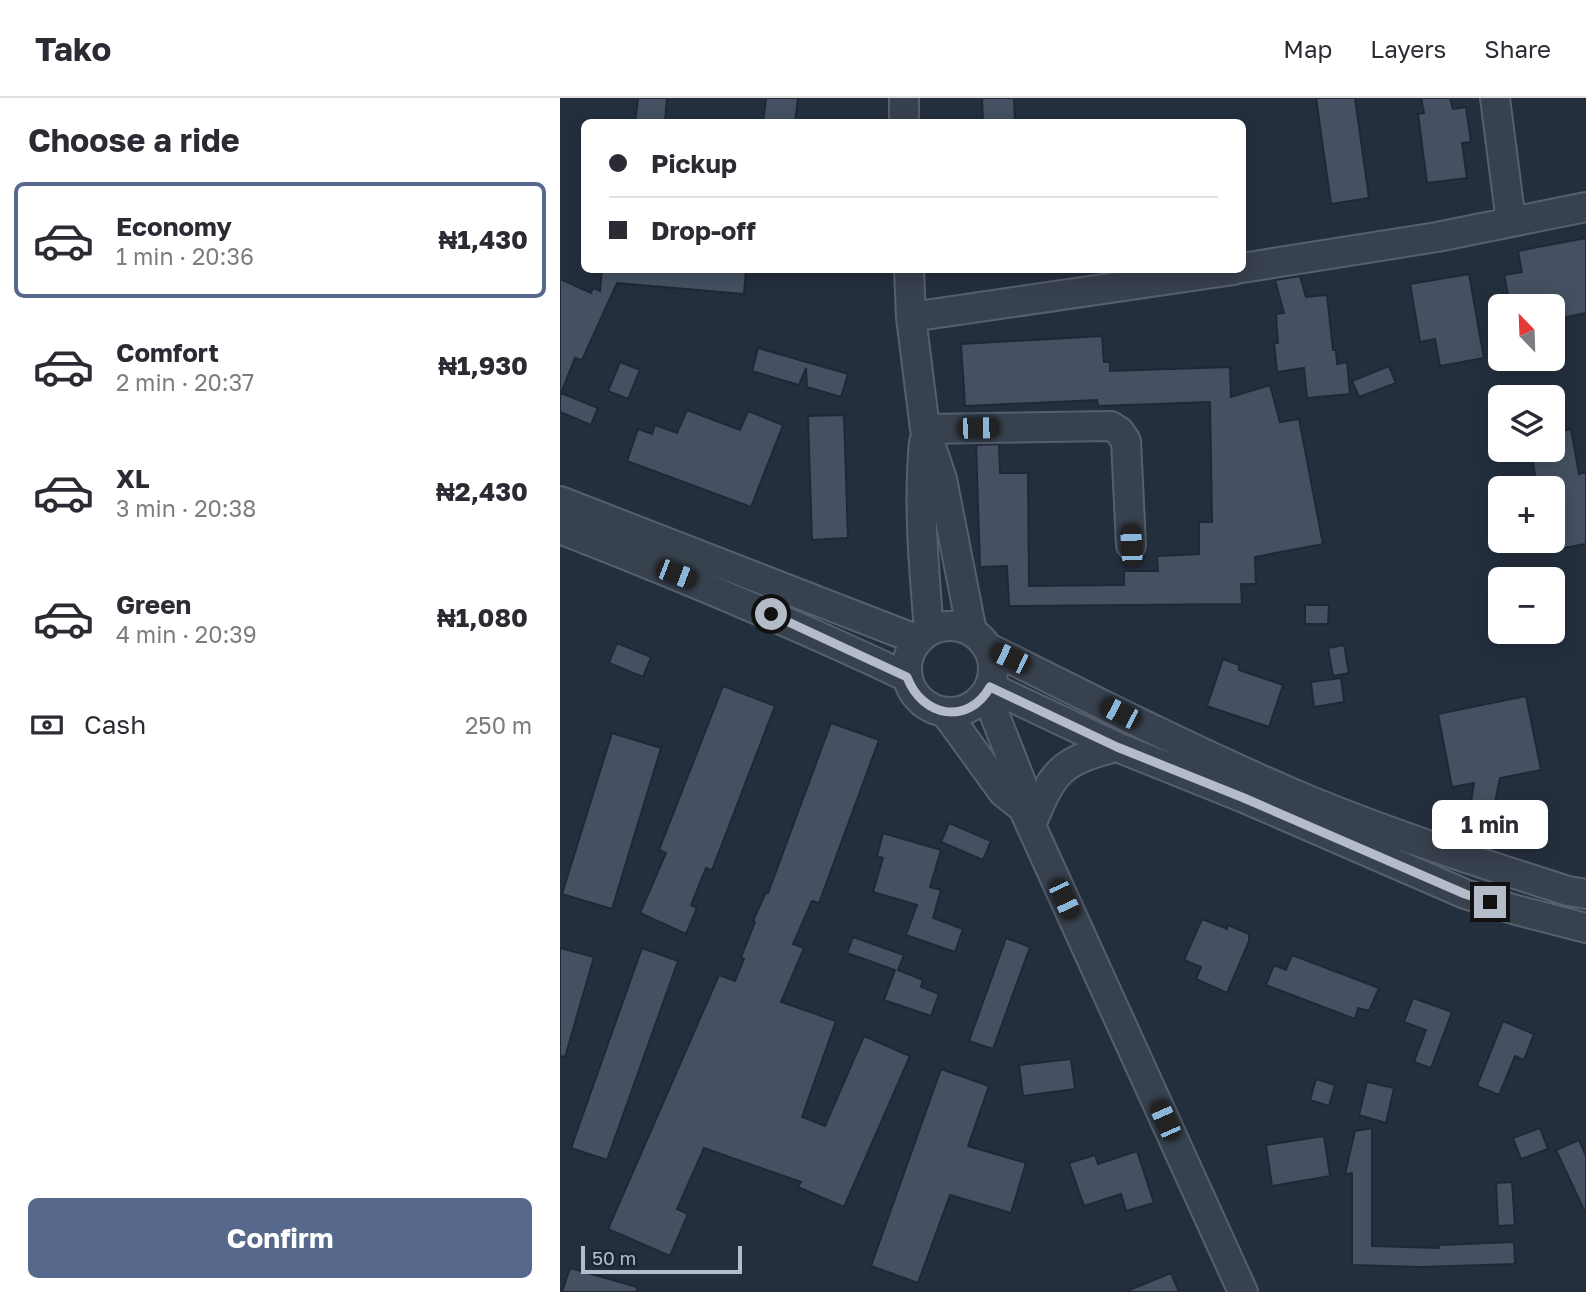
<!DOCTYPE html>
<html lang="en">
<head>
<meta charset="utf-8">
<style>
  :root { --surface:#fff; --page:#f7f7f7; --text:#2b2b33; --muted:#7c7c81; --line:#e1e1e2; --accent:#56698c }
  body { margin:0; font-family:"Golos Text",sans-serif; background:var(--page); color:var(--text); height:100vh; display:flex; flex-direction:column; font-size:26px; white-space:nowrap }
  * { box-sizing:border-box; margin:0 }
  p { font-size:23px; color:var(--muted) }
  .icon { flex:none; width:38px; height:38px; fill:none; stroke:currentColor; stroke-width:2; stroke-linecap:round; stroke-linejoin:round }
  .map { position:relative; flex:1; overflow:hidden }
  .details { display:flex; flex-direction:column; background:var(--surface); width:560px }
  .details>* { flex:none }
  .guide { position:absolute; left:21px; top:21px; width:665px; height:154px; border-radius:10px; box-shadow:0 4px 18px #0003; display:grid; align-content:center; height:154px; padding:0 28px; background:var(--surface) }
  .needle { width:46px; rotate:337deg }
  .fabs { position:absolute; left:928px; top:196px; display:grid; gap:14px }
  .fabs a { display:grid; place-items:center; width:77px; height:77px; border-radius:10px; background:var(--surface); box-shadow:0 4px 18px #0003; font-size:35px }
  .scale { position:absolute; left:21px; bottom:18px; width:161px; box-sizing:border-box; padding-left:7px; border:4px solid #b4bcc9; border-top:0; font-size:19px; line-height:24px; white-space:nowrap; color:#b4bcc9; -webkit-text-stroke:5px #1d2633; paint-order:stroke }
  .end { position:absolute; width:32px; height:32px; margin:-16px; border:9px solid #b4bcc9; background:#111; box-shadow:0 0 0 4px #111 }
  .from { border-radius:50% }
  .bubble { position:absolute; height:49px; border-radius:10px; background:var(--surface); box-shadow:0 4px 18px #0003; font-size:23px; font-weight:700; line-height:49px; text-align:center }
  .car { position:absolute; width:21px; height:42px; margin:-21px -10px; border-radius:9px; box-shadow:0 0 5px 2px #0007; background:linear-gradient(#222 24%,#8ab4d8 0 40%,#222 0 76%,#8ab4d8 0 86%,#222 0) }
  .guide b { display:flex; align-items:center; gap:24px; height:66px; font-size:26px }
  .guide b+b { border-top:2px solid var(--line) }
  .guide i { width:18px; height:18px; background:var(--text) }
  ul { padding:0; list-style:none }
  li { display:flex; align-items:center; gap:21px; height:116px; margin:0 14px 10px; padding:0 14px; border:4px solid transparent; border-radius:10px }
  li div { flex:1 }
  li b { display:block; font-size:26px }
  li em { font-style:normal; font-weight:700 }
  li.current { border-color:var(--accent) }
  li>.icon { width:63px; height:63px; stroke-width:1.5 }
  h2 { padding:0 28px; font-size:32px; line-height:84px }
  .pay { display:flex; align-items:center; gap:18px; height:77px; padding:0 28px; font-size:26px }
  .pay p { margin-inline-start:auto }
  .button { display:flex; gap:14px; margin-top:auto; padding:14px 28px }
  .button a { flex:1; height:80px; border-radius:10px; background:var(--accent); color:#fff; font-size:28px; font-weight:700; line-height:80px; text-align:center }
  header { display:flex; align-items:center; gap:42px; box-sizing:border-box; height:98px; padding:0 35px; background:var(--surface); border-bottom:2px solid var(--line) }
  header strong { font-size:33px }
  nav { display:flex; gap:38px; margin-inline-start:auto; font-size:24px }
  main { display:flex; flex:1; min-height:0 }
  .map>svg:first-child { display:block }
  .building { fill:#455162; stroke:#1f2835; stroke-width:2 }
  .lines { fill:none; stroke-linecap:round; stroke-linejoin:round }
  .minor-casing { stroke:#565f6c; stroke-width:32 }
  .minor { stroke:#38414e; stroke-width:28 }
  .route { stroke:#b4bcc9; stroke-width:9 }
</style>
</head>
<body>
<header>
<strong>Tako</strong>
<nav><a>Map</a><a>Layers</a><a>Share</a></nav>
</header>
<main>
<section class="details">
<h2>Choose a ride</h2>
<ul>
<li class="current"><svg class="icon" aria-label="car" viewBox="0 0 24 24"><path d="M5 17H2v-5l4-1 3-4h7l3 4 3 1v5h-3M9 17h6M6 11h13"/><circle cx="7" cy="17" r="2"/><circle cx="17" cy="17" r="2"/></svg><div><b>Economy</b><p>1 min · 20:36</p></div><em>₦1,430</em></li>
<li><svg class="icon" aria-label="car" viewBox="0 0 24 24"><path d="M5 17H2v-5l4-1 3-4h7l3 4 3 1v5h-3M9 17h6M6 11h13"/><circle cx="7" cy="17" r="2"/><circle cx="17" cy="17" r="2"/></svg><div><b>Comfort</b><p>2 min · 20:37</p></div><em>₦1,930</em></li>
<li><svg class="icon" aria-label="car" viewBox="0 0 24 24"><path d="M5 17H2v-5l4-1 3-4h7l3 4 3 1v5h-3M9 17h6M6 11h13"/><circle cx="7" cy="17" r="2"/><circle cx="17" cy="17" r="2"/></svg><div><b>XL</b><p>3 min · 20:38</p></div><em>₦2,430</em></li>
<li><svg class="icon" aria-label="car" viewBox="0 0 24 24"><path d="M5 17H2v-5l4-1 3-4h7l3 4 3 1v5h-3M9 17h6M6 11h13"/><circle cx="7" cy="17" r="2"/><circle cx="17" cy="17" r="2"/></svg><div><b>Green</b><p>4 min · 20:39</p></div><em>₦1,080</em></li>
</ul>
<div class="pay"><svg class="icon" aria-label="cash" viewBox="0 0 24 24"><path d="M3 7h18v10H3z"/><circle cx="12" cy="12" r="2"/></svg>Cash<p>250 m</p></div>
<div class="button"><a>Confirm</a></div>
</section>
<div class="map">
<svg width="1026" height="1194" viewBox="0 0 1026 1194">
  <rect width="100%" height="100%" fill="#242f3e"/>
  <path class="building" d="M78,0h29l-2,24h-30z
    M206,0h32l-3,24h-32z
    M422,0h32l1,24h-32z
    M756,0h39l14,100 -38,6z
    M861,0h29l3,11 13,-2 5,35 -9,1 5,35 -40,5 -9,-69 6,-1z
    M1026,140v75l-34,7v-14h-21l-1,-6 -20,4 -6,-29 18,-3 -4,-21z
    M42,172h144l-2,24 -127,-11 -35,77 -7,-2 -14,35 37,15 -7,17 -31,-13v-133l31,14 2,-5 7,3z
    M909,176l15,84 -44,8 -5,-27 -15,3 -10,-58z
    M740,178l6,21 21,-2 6,55h3l1,14 10,-2 3,32 -43,4 -3,-30 -27,4 -3,-29h4l-2,-29 8,-1 -9,-33z
    M542,238l2,26h6v9l120,-4 1,30 39,-12 10,37 19,-3 24,125 -68,13 1,27h-15l1,20 -233,2 -2,-40 -27,1 -4,-122 23,-1 1,29h28l1,113 95,-1v-14h34l-1,-15 42,-2v-32h13l-2,-120 -112,4 -1,-6 -132,6 -4,-62z
    M198,250l90,26 -7,23 -34,-10 -1,-19 -7,17 -47,-14z
    M60,264l20,8 -12,29 -20,-8z
    M829,268l7,17 -37,14 -7,-16z
    M127,312l53,20 8,-19 35,14 -32,82 -124,-46 11,-32 14,5 3,-9 22,8z
    M284,317l4,123 -36,2 -4,-124z
    M1011,331l8,45 7,-2v72l-34,6v-62h-15l-6,-38h21v-17z
    M745,507h24l-1,19h-23z
    M57,545l34,14 -8,20 -34,-14z
    M784,547l5,28 -16,3 -5,-28z
    M663,561l16,6v5l44,15 -14,42 -62,-21z
    M781,580l3,24 -30,5 -3,-25z
    M163,588l52,20 -63,164 -6,-2 -15,37 6,3 -11,26 -46,-21 26,-60 -7,-3z
    M966,598l15,74 -41,8 -6,29 -23,-5 3,-19 -22,4 -14,-73z
    M271,625l48,17 -60,163 -7,-2 -19,43 11,4 -23,54 55,19 -34,96 23,9 39,-90 46,20 -66,151 -46,-20 3,-5 -97,-34 -27,61 11,5 -18,42 -62,-27 111,-254 16,6 9,-22 -3,-2 14,-35 -2,-1 13,-29 2,1z
    M52,635l49,15 -49,161 -50,-15z
    M389,725l42,18 -8,19 -42,-18z
    M323,735l58,17 -11,37 11,3 -8,28 30,11 -8,23 -49,-17 11,-30 -44,-13 10,-34 -6,-2z
    M642,821l25,10 1,-4 21,9v7l-22,52 -31,-14 5,-12 -17,-7z
    M293,839l51,18 -6,15 25,10 -2,7 18,7 -8,22 -47,-16 11,-30 -48,-17z
    M446,840l24,9 -37,102 -24,-8z
    M0,850l34,9 -29,100 -5,-1z
    M82,850l36,13 -71,199 -36,-12z
    M732,857l87,33 -10,23 -11,-3 -3,11 -89,-34 8,-20 12,5z
    M853,900l39,14 -21,56 -17,-6 12,-32 -22,-8z
    M943,923l31,13 -10,26 -9,-4 -16,39 -22,-9z
    M511,961l4,30 -52,7 -4,-31z
    M381,971l48,17 -21,60 58,17 -15,50 -61,-18 -32,88 -47,-17z
    M756,981l19,6 -6,21 -19,-6z
    M807,984l27,6 -8,35 -27,-8z
    M812,1030v118l67,2v-3l75,-3 1,22 -94,3 -69,-2v-92l-7,1 10,-43z
    M980,1030l8,21 -27,10 -8,-21z
    M764,1038l6,40 -58,10 -6,-41z
    M1019,1042l7,16v58l-30,-64z
    M577,1053l17,52 -28,8 -5,-17 -37,12 -15,-43 26,-8 3,9z
    M952,1084l3,43 -17,1 -2,-43z
    M10,1170l67,19v5h-75z
    M611,1175l8,19h-52v-1z"/>
  <g class="lines">
    <defs>
      <path id="minor" d="M344,0v24
        M935,0l16,124
        M682,170l195,-31 149,-30
        M349,172l2,47 14,112 17,50 30,153
        M351,219l323,-47
        M365,331l186,-3 8,5 7,10 5,104
        M364,344c-6,64 0,126 5,189
        M0,403l358,139
        M0,431c118,46 233,94 347,148
        M347 571a43 43 0 1 1 86 0a43 43 0 1 1-86 0Z
        M427,549c106,53 212,107 321,153 85,35 172,63 260,91l18,3
        M430,589l127,60 127,51 221,96 51,16 70,18
        M426,595l35,89 2,26 220,484
        M385,614l58,80 20,16
        M471,727c22,-53 28,-64 86,-78"/>
    </defs>
    <use href="#minor" class="minor-casing"/>
    <use href="#minor" class="minor"/>
  </g>
  <g class="lines">
    <path class="route" d="M211,516l136,63c15,40 61,49 83,10l127,60 127,51 221,96 25,8"/>
  </g>
</svg>
<div class="fabs">
<a><svg class="needle" viewBox="-14 -14 28 28"><path d="M0-13l5 13h-10z" fill="#e53935"/><path d="M0 13l5-13h-10z" fill="#7c7c81"/></svg></a>
<a><svg class="icon" aria-label="layers" viewBox="0 0 24 24"><path d="M12 4l9 5-9 5-9-5zM3 14l9 5 9-5"/></svg></a>
<a>+</a>
<a>−</a>
</div>
<div class="scale">50 m</div>
<i class="end from" style="left:211px;top:516px"></i>
<i class="end" style="left:930px;top:804px"></i>
<div class="bubble" style="left:872px;top:702px;width:116px">1 min</div>
<i class="car" style="left:418px;top:330px;rotate:89deg"></i>
<i class="car" style="left:571px;top:447px;rotate:357deg"></i>
<i class="car" style="left:116px;top:476px;rotate:111deg"></i>
<i class="car" style="left:450px;top:560px;rotate:296deg"></i>
<i class="car" style="left:560px;top:615px;rotate:297deg"></i>
<i class="car" style="left:504px;top:801px;rotate:155deg"></i>
<i class="car" style="left:605px;top:1022px;rotate:336deg"></i>
<div class="guide">
<b><i class="from"></i>Pickup</b>
<b><i></i>Drop-off</b>
</div>
</div>
</main>
</body>
</html>
